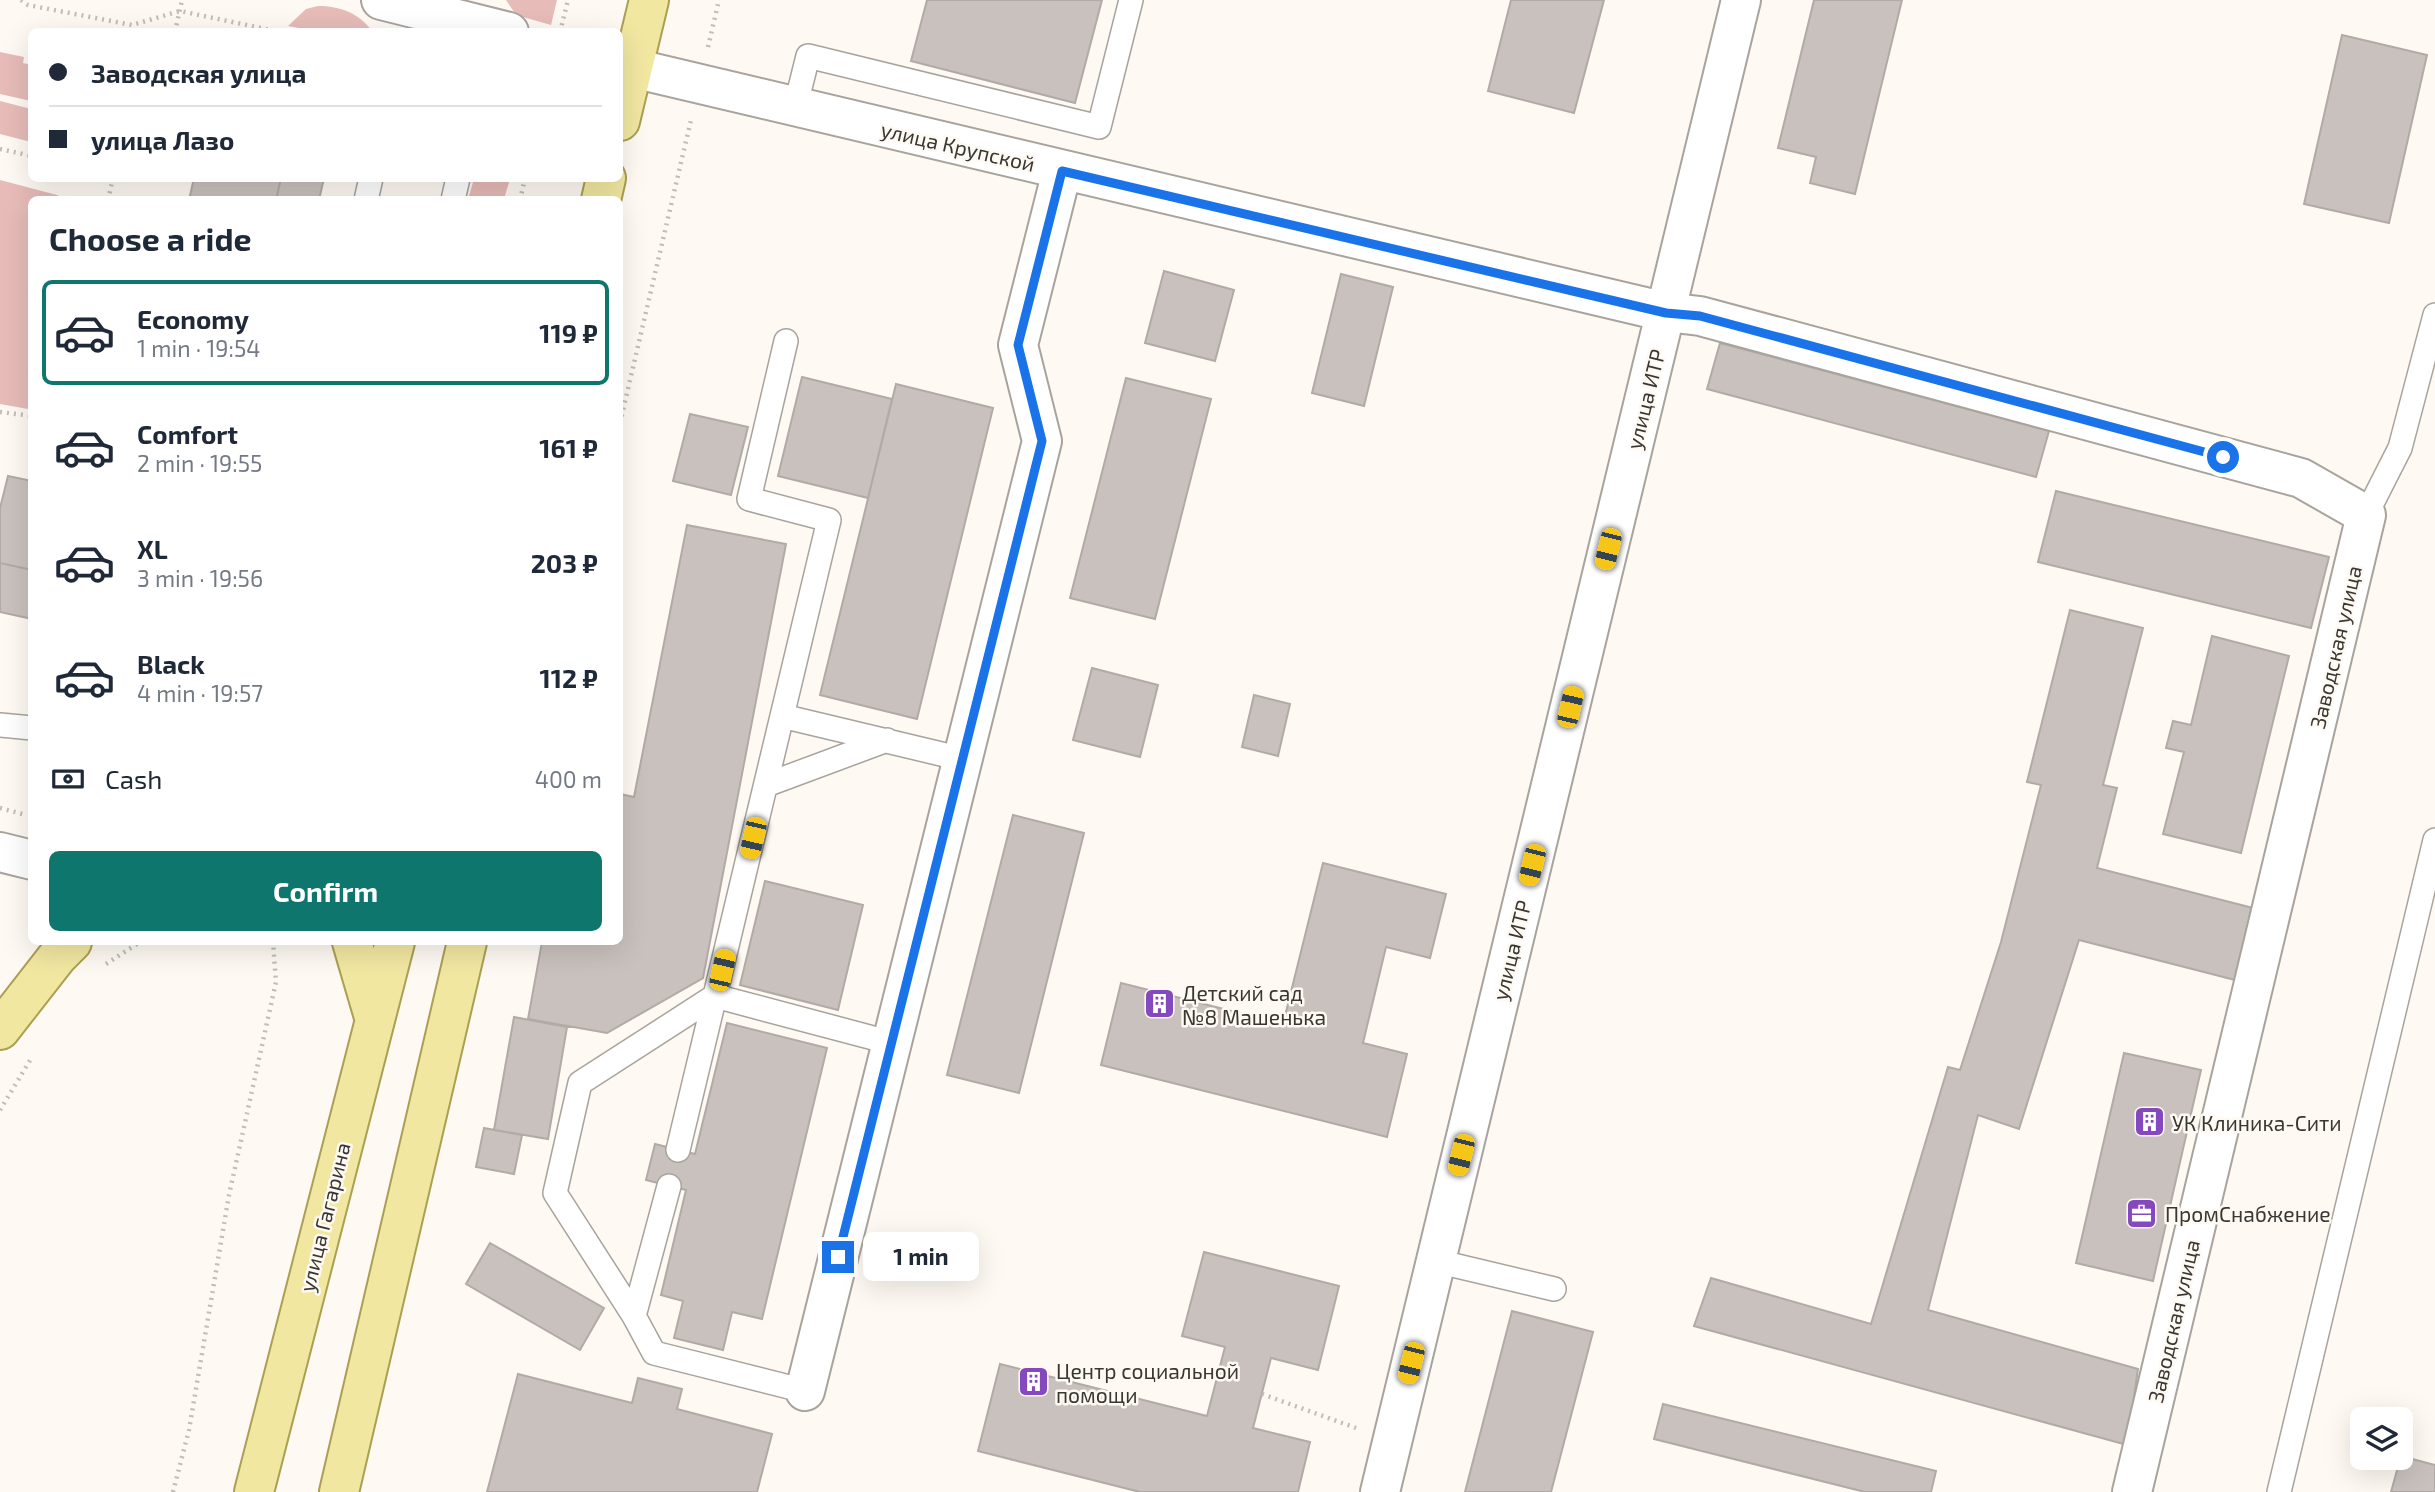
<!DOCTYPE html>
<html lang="en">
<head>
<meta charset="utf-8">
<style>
  :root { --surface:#fff; --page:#f6f6f7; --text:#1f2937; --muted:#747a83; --line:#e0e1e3; --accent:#0f766e }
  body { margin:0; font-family:"Exo 2",sans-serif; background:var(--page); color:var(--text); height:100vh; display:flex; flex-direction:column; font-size:26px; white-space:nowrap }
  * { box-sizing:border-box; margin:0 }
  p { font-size:23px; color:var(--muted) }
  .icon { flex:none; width:38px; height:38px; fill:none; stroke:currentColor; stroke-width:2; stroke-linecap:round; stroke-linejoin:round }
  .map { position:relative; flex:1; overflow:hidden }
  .sheet { position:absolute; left:28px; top:196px; width:595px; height:749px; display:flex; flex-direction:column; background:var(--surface); border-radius:10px; box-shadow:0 7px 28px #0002 }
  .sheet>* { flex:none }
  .top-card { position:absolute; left:28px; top:28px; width:595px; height:154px; border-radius:10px; box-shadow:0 7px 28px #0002; display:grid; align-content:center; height:154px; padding:0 21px; background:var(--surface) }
  .tools { position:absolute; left:2350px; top:1407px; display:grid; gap:14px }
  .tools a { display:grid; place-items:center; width:63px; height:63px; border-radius:10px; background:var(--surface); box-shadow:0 7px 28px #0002; font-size:35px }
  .end { position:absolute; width:32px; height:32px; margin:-16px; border:9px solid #1a73e8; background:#fff; box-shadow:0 0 0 4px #fff }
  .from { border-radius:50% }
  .bubble { position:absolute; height:49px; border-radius:10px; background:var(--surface); box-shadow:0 7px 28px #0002; font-size:23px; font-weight:700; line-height:49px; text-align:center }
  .car { position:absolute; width:21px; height:42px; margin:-21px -10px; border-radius:9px; box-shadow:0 0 5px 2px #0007; background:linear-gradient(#f5c518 24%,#345 0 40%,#f5c518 0 76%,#345 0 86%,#f5c518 0) }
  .top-card b { display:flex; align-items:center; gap:24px; height:66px; font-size:26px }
  .top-card b+b { border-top:2px solid var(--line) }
  .top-card i { width:18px; height:18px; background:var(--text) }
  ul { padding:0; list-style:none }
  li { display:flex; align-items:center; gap:21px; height:105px; margin:0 14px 10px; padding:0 7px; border:4px solid transparent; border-radius:10px }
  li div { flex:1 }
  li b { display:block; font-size:26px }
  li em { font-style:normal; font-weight:700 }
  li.current { border-color:var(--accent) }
  li>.icon { width:63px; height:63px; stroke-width:1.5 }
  h2 { padding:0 21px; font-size:32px; line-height:84px }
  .pay { display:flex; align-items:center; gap:18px; height:77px; padding:0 21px; font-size:26px }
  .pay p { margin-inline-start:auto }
  .button { display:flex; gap:14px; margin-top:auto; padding:14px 21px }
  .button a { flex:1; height:80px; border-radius:10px; background:var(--accent); color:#fff; font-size:28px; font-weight:700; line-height:80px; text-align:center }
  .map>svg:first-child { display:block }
  .green { fill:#e6bbb8 }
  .building { fill:#c9c1bd; stroke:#b1aaa6; stroke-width:2 }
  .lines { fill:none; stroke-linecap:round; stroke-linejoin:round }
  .lane-casing { stroke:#a8a39d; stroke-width:26 }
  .street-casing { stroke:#a8a39d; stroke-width:42 }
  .primary-casing { stroke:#aa9f52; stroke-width:42 }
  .path { stroke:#c1bdb7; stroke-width:4.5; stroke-dasharray:2 5; stroke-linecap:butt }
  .lane { stroke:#fff; stroke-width:23 }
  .street { stroke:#fff; stroke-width:38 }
  .primary { stroke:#f1e7a1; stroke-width:38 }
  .route { stroke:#1a73e8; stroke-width:9 }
  .labels { text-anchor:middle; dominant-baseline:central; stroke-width:5; stroke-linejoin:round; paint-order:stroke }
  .street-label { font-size:21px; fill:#393734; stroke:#fef9f2 }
  .poi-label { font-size:21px; fill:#393734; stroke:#fef9f2; text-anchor:start }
</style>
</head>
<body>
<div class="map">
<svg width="2435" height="1492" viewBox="0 0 2435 1492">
  <rect width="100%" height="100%" fill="#fef9f2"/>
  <path class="green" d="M506,0h51l-6,25 -35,-10z
    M318,6c22,0 41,7 54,25h-57l-27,-5 18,-17z
    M0,52l24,5 -1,6 8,2v36l-31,-7z
    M0,101l31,8v33l-31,-8z
    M474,179h36l-6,20h-36z
    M0,180l57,15 7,4 -32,1v196l-4,13 -28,-5z"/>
  <path class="building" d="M927,0h175l-27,103 -164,-42z
    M1511,0h93l-30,113 -86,-22z
    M1814,0h88l-47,194 -45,-11 6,-26 -38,-9z
    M2342,35l85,20 -38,168 -85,-19z
    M194,178h87l-5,22h-87z
    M281,178h43l-5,22h-43z
    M1164,271l70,19 -19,71 -70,-18z
    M1341,274l52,13 -29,119 -52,-13z
    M1720,343l329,88 -13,46 -329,-88z
    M802,377l90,22 -24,99 -90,-22z
    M1126,378l85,21 -56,220 -85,-21z
    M896,384l97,24 -76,311 -97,-24z
    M690,414l58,13 -17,68 -58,-14z
    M8,476l24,5v89l-32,-7v-55z
    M2056,491l273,66 -18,71 -273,-66z
    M687,525l99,19 -83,434 -96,55 -79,-14 14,-77h78v-148l14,3z
    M0,563l32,7v49l-32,-7z
    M2070,610l73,18 -40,157 14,3 -20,80 156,40 -18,72 -156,-40 -60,189 -41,-14 -50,195 210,59 -11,76 -433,-119 17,-48 160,46 77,-257 12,3 41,-128 40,-157 -14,-3z
    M2212,636l77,20 -48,197 -78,-19 21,-82 -18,-4 7,-27 18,4z
    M1092,668l66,17 -18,72 -67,-17z
    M1254,695l36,9 -12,52 -36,-9z
    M1013,815l71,18 -65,260 -72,-18z
    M1323,863l123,31 -16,64 -44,-11 -23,96 44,11 -20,83 -286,-72 20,-82 162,41z
    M765,881l98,24 -25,105 -98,-25z
    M514,1017l53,10 -19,112 -54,-9z
    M727,1023l100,25 -65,271 -30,-7 -9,38 -49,-12 9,-37 -22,-6 25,-105 -40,-10 9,-36 40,10z
    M2124,1053l77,17 -48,211 -77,-18z
    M484,1128l38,7 -8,39 -38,-7z
    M490,1243l114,65 -24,42 -114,-66z
    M1204,1252l135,34 -21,84 -47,-12 -18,70 57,14 -12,50h-158l-162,-41 22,-87 207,52 18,-69 -43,-11z
    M1512,1311l81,21 -42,160h-86z
    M518,1374l114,29 6,-25 44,11 -5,20 95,25 -15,58h-270z
    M1663,1404l273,67 -5,21h-66l-211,-53z
    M2401,1456l34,9v27h-44z"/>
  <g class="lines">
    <defs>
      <path id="lane" d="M795,108l13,-52 291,71 32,-127
        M366,200l5,-22
        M453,200l5,-22
        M2366,515l34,-67 35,-133
        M782,716l180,43
        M0,725l32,3
        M766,785l121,-45
        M678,1150l151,-630 -80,-21 37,-158
        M1436,1261l118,28
        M634,1316l35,-130
        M805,1391l-151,-38 -20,-37 -79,-123 25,-110 135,-87 177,47
        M2279,1492l156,-652"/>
      <path id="street" d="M381,0l128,32
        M620,65l1046,247 34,4 601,162 65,37 -234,977
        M0,852l32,8
        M805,1391l237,-950 -24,-96 44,-174
        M1380,1492l361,-1492"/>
      <path id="primary" d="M620,121l29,-121
        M601,200l5,-22
        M352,942l22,75
        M0,1030l57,-73 15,-15
        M254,1492l141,-550
        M339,1492l128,-550"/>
    </defs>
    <use href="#lane" class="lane-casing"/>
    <use href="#street" class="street-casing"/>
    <use href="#primary" class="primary-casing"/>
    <path class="path" d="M21,0l7,5 104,20 48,-14 100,21
      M175,32l7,-32
      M560,32l8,-32
      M708,47l11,-47
      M0,149l32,7
      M108,200l5,-22
      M520,200l5,-22
      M0,412l32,4
      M620,423l71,-303
      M0,808l26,7
      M106,964l34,-22
      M0,1110l32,-53
      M1262,1394l94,34
      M173,1492l16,-62 40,-235 47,-213 -3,-40"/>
    <use href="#lane" class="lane"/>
    <use href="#street" class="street"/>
    <use href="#primary" class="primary"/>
  </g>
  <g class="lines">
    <path class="route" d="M838,1257l204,-816 -24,-96 44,-174 604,142 34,3 523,141"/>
  </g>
  <defs>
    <symbol id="building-square" viewBox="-11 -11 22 22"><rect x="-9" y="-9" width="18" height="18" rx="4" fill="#8549bf" stroke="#fef9f2"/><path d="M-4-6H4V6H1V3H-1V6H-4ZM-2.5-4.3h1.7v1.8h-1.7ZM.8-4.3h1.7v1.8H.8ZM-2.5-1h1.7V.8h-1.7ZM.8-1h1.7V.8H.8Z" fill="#fff"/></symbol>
    <symbol id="office-square" viewBox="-11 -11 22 22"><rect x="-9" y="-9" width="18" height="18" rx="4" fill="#8549bf" stroke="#fef9f2"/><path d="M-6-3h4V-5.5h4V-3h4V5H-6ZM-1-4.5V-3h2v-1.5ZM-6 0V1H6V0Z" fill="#fff"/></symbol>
  </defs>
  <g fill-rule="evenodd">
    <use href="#building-square" x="1142" y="986" width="35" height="35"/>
    <use href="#building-square" x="2132" y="1104" width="35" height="35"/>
    <use href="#office-square" x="2124" y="1196" width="35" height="35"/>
    <use href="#building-square" x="1016" y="1364" width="35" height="35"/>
  </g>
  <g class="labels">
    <g class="street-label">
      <text transform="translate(958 146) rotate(13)">улица Крупской</text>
      <text transform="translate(1645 399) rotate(-76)">улица ИТР</text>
      <text transform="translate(2335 647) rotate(-77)">Заводская улица</text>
      <text transform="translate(1511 950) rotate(-76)">улица ИТР</text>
      <text transform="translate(324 1217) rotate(-76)">улица Гагарина</text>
      <text transform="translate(2173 1321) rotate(-77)">Заводская улица</text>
    </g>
    <g class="poi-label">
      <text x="1182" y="992">Детский сад<tspan x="1182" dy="24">№8 Машенька</tspan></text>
      <text x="2172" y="1122">УК Клиника-Сити</text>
      <text x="2165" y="1213">ПромСнабжение</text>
      <text x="1056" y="1370">Центр социальной<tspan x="1056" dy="24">помощи</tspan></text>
    </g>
  </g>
</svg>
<div class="tools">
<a><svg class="icon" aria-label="layers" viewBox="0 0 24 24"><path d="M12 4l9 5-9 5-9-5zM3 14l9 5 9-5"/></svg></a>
</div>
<i class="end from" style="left:2223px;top:457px"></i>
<i class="end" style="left:838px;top:1257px"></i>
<div class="bubble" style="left:863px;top:1232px;width:116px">1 min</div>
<i class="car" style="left:1608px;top:549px;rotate:194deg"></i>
<i class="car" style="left:1570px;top:707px;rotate:13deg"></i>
<i class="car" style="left:753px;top:838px;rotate:193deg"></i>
<i class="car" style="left:1532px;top:865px;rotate:194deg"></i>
<i class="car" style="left:722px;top:970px;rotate:13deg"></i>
<i class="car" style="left:1461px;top:1155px;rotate:194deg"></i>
<i class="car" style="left:1411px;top:1363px;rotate:194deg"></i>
<div class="top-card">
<b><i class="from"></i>Заводская улица</b>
<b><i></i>улица Лазо</b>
</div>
<section class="sheet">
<h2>Choose a ride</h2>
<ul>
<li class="current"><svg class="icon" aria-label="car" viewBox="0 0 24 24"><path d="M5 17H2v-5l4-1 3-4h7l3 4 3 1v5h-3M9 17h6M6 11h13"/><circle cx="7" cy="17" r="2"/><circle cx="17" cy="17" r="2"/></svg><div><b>Economy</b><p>1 min · 19:54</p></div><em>119 ₽</em></li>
<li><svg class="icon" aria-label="car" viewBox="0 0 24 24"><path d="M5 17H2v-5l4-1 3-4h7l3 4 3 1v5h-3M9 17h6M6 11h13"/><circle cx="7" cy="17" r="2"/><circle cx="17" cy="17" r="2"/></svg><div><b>Comfort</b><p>2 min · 19:55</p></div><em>161 ₽</em></li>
<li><svg class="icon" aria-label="car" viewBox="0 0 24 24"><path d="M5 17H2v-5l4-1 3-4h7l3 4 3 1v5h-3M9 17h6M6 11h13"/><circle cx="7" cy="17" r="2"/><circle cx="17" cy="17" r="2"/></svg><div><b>XL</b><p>3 min · 19:56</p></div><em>203 ₽</em></li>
<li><svg class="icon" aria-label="car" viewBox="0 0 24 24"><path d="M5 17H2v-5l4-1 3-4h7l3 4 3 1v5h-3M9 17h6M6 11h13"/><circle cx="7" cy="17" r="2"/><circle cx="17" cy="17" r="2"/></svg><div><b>Black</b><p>4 min · 19:57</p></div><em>112 ₽</em></li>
</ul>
<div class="pay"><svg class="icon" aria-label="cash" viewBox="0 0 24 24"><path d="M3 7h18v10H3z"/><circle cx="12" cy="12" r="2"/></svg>Cash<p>400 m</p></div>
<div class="button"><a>Confirm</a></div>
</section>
</div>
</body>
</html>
